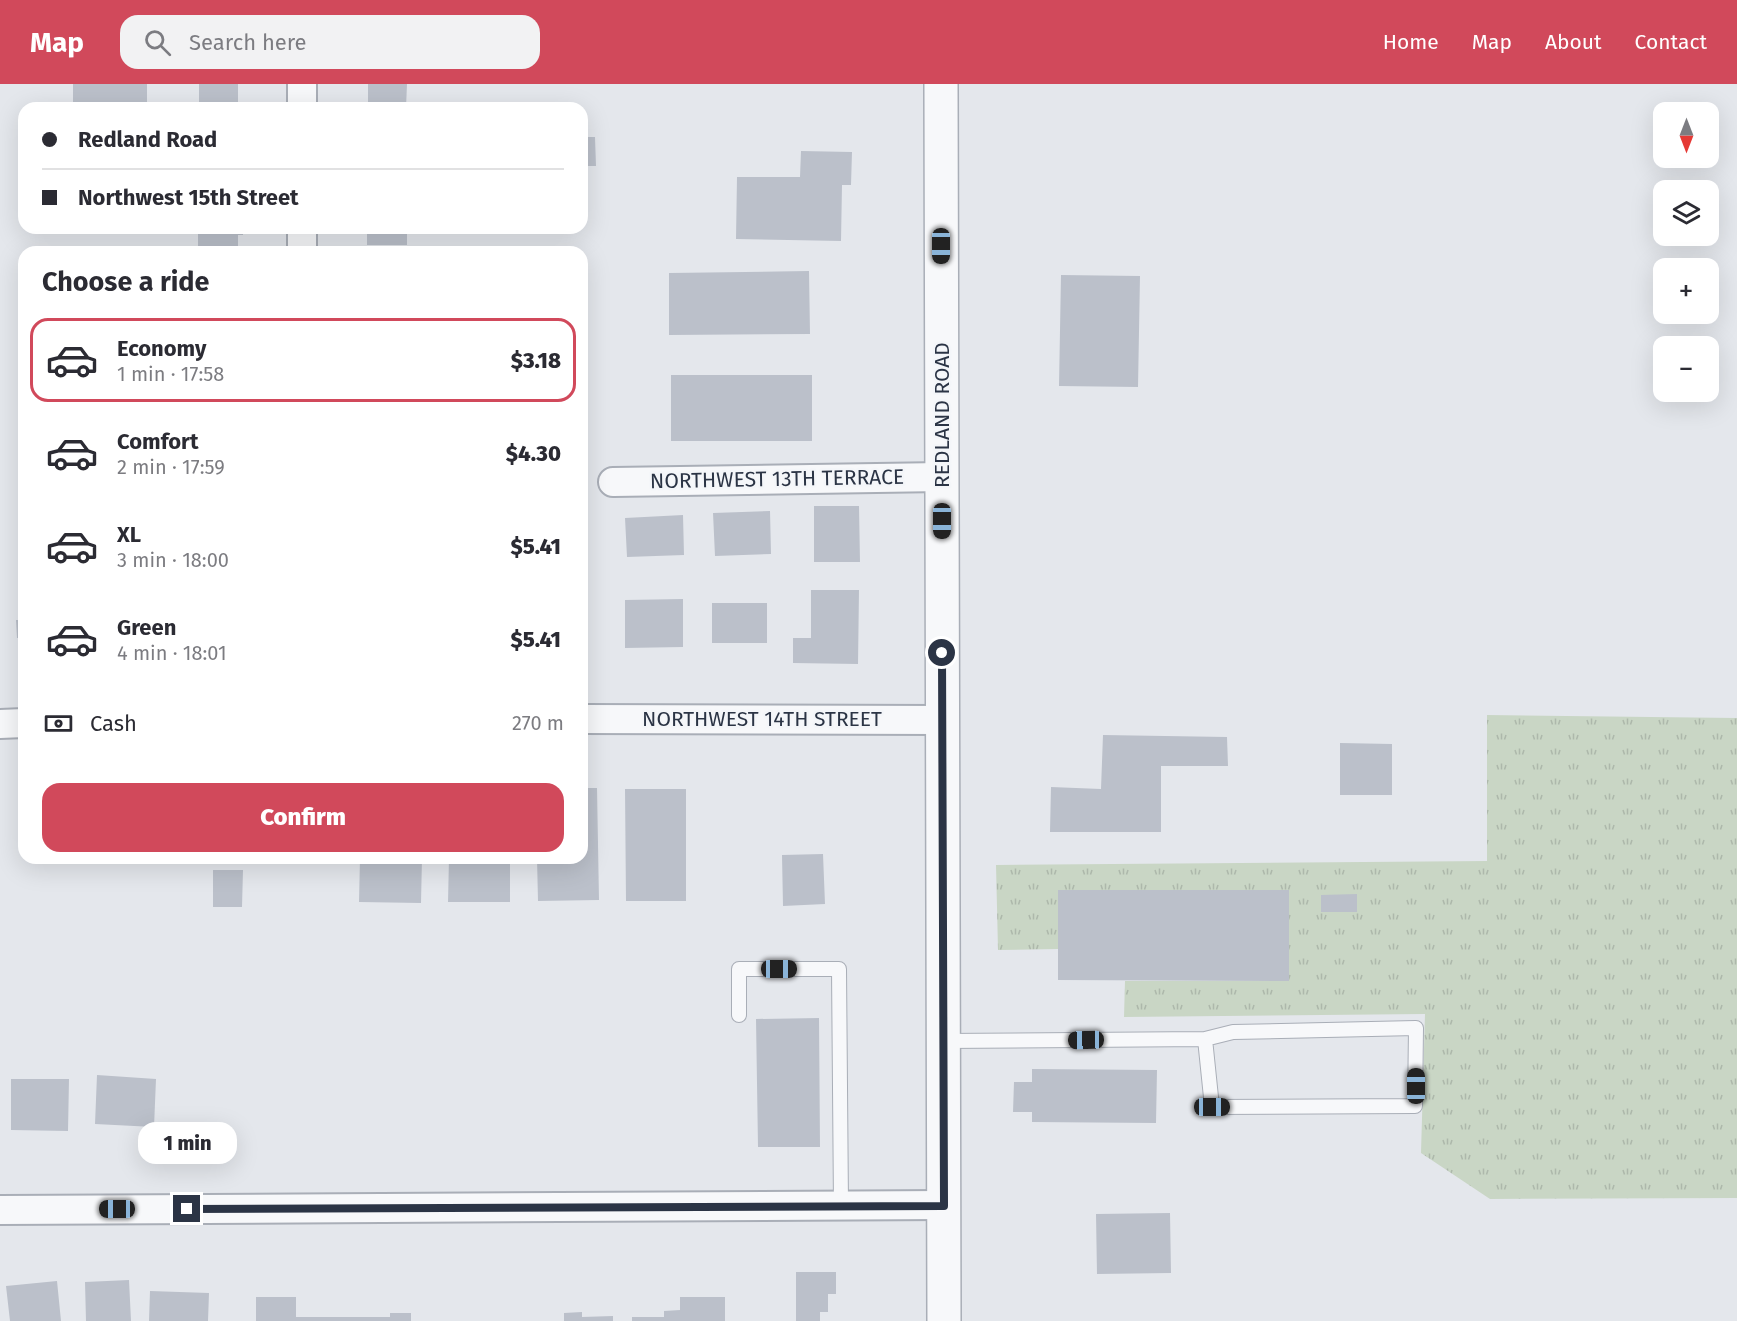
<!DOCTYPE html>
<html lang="en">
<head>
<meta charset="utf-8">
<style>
  :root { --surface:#fff; --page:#f2f2f3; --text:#2b2b33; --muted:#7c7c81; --line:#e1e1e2; --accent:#d1495b }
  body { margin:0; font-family:"Fira Sans",sans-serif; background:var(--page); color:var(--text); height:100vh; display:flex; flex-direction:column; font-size:22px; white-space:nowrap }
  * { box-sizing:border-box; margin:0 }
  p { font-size:20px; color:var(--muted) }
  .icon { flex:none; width:33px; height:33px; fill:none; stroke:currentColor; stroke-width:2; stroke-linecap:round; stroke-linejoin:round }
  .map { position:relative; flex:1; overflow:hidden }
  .details { position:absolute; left:18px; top:162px; width:570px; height:618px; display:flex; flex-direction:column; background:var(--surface); border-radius:18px; box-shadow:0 6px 24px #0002 }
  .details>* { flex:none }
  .top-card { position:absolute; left:18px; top:18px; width:570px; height:132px; border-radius:18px; box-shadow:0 6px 24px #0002; display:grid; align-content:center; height:132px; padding:0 24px; background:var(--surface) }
  .needle { width:39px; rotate:180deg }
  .tools { position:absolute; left:1653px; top:18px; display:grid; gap:12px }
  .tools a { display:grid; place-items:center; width:66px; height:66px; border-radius:12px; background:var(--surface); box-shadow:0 6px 24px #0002; font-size:30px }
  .end { position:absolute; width:27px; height:27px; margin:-14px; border:8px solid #2b3445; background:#fff; box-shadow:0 0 0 3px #fff }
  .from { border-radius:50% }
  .bubble { position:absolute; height:42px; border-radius:18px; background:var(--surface); box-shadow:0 6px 24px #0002; font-size:20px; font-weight:800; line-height:42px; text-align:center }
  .car { position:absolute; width:18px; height:36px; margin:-18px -9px; border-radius:8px; box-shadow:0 0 4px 2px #0007; background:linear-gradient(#222 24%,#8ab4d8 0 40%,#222 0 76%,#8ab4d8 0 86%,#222 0) }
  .top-card b { display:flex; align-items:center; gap:21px; height:57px; font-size:22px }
  .top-card b+b { border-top:2px solid var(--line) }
  .top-card i { width:15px; height:15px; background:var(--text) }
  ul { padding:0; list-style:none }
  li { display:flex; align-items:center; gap:18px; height:84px; margin:0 12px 9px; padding:0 12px; border:3px solid transparent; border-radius:18px }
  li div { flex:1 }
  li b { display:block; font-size:22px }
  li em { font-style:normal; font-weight:800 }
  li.selected { border-color:var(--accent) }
  li>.icon { width:54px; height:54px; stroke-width:1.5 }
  h2 { padding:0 24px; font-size:27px; line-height:72px }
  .pay { display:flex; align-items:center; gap:15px; height:66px; padding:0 24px; font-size:22px }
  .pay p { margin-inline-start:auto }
  .action { display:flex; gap:12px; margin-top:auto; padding:12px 24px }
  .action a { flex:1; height:69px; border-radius:18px; background:var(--accent); color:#fff; font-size:24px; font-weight:800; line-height:69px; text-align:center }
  header { display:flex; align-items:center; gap:36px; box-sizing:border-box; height:84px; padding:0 30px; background:var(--accent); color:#fff }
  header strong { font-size:28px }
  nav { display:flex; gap:33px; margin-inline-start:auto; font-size:21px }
  .search { width:420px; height:54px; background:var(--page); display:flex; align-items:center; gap:15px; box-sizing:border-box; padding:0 21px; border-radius:18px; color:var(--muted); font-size:22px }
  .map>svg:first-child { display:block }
  .grass { fill:url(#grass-tufts) }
  .building { fill:#bbc0ca }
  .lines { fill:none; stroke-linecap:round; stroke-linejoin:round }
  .service-casing { stroke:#a9aeb7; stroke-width:16 }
  .minor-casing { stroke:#a9aeb7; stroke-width:32 }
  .tertiary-casing { stroke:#a9aeb7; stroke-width:36 }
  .service { stroke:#f7f8fa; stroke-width:14 }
  .minor { stroke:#f7f8fa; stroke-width:28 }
  .tertiary { stroke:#f7f8fa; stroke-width:33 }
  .route { stroke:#2b3445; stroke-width:8 }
  .labels { text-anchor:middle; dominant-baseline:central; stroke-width:5; stroke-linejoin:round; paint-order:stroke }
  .street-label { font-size:21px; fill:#2b3445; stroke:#f4f6f9 }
</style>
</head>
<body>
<header>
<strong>Map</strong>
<div class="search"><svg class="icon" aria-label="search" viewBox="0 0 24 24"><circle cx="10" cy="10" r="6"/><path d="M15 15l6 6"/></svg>Search here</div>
<nav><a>Home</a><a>Map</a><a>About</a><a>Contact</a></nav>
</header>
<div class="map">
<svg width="1737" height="1237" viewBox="0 0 1737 1237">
  <defs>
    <pattern id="grass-tufts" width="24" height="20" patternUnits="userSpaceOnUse" patternTransform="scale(1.5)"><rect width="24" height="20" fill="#c9d6c5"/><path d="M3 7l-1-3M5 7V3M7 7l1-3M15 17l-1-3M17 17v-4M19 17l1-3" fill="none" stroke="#adb8ab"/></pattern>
  </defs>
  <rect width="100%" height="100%" fill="#e4e7ec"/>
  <path class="grass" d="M1487,631l250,3v480l-247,1 -69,-46 4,-139 -301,3 1,-36h164v-91h-230l-1,59 -60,1 -2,-85 491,-4z"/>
  <path class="building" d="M73,0h74v24h-74z
    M199,0h39v24h-39z
    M368,0h39l-1,24h-38z
    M582,53h13l1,29h-14z
    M801,67l51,1 -1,33h-9l-1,56 -105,-2 1,-62h63z
    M198,144h45v7h-5v11h-40z
    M367,144h40v17h-40z
    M809,187l1,63 -141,1v-62z
    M1061,191l79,1 -2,111 -79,-1z
    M671,291h141v66h-141z
    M814,422h45l1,56h-46z
    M770,427l1,43 -56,2 -2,-43z
    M683,431l1,40 -57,2 -2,-39z
    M811,506h48l-1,74 -65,-1v-25h18z
    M683,515v48l-58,1v-48z
    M712,519h55v40h-55z
    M16,536h8v18h-7z
    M1103,651l124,2 1,29h-67v66h-111l1,-45 50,2z
    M1340,659l52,1v51h-52z
    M582,704h15l2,112 -61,1 -1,-43h45z
    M625,705h61v112h-60z
    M823,770l2,50 -42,2 -1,-51z
    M360,774h62l-1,45 -62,-1z
    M449,774h61v44h-62z
    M213,786h30l-1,37h-29z
    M1058,806h231v91l-231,-1z
    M1357,810v18h-36v-17z
    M819,934l1,129h-62l-2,-128z
    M1032,985l125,1 -1,53 -124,-1v-10h-19l1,-30h18z
    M97,991l59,4 -2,48 -59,-3z
    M11,995h58l-1,52 -57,-1z
    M1170,1129l1,60 -74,1 -1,-60z
    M796,1188h40v22h-8v18h-8v9h-24z
    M129,1196l2,41h-45l-1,-39z
    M57,1197l4,40h-51l-4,-35z
    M150,1207l59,2 -1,28h-59z
    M256,1213h40v20h94v-4h21v8h-155z
    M680,1213h45v24h-93v-4h32v-6l16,-1z
    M582,1228v5l31,-1v5h-49v-8z"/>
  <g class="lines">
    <defs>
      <path id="service" d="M739,931v-46h100l2,236
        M943,957l262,-2 28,-7 183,-4 -1,78 -203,1 -7,-68"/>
      <path id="minor" d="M302,0v24
        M302,144v24
        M613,398l329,-5
        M582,635l360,1
        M0,640l24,-1
        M0,1126l944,-5"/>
      <path id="tertiary" d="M941,0l3,1237"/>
    </defs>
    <use href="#service" class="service-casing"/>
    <use href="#minor" class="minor-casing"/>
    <use href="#tertiary" class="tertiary-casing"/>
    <use href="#service" class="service"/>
    <use href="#minor" class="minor"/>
    <use href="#tertiary" class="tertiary"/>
  </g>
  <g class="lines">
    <path class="route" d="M187,1125l757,-3 -2,-553"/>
  </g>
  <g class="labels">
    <g class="street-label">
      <text transform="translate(942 331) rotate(-90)">REDLAND ROAD</text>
      <text transform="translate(777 395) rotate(-1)">NORTHWEST 13TH TERRACE</text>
      <text x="762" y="635">NORTHWEST 14TH STREET</text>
    </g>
  </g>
</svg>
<div class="tools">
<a><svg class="needle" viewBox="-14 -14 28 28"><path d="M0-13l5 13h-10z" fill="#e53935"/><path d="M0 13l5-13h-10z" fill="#7c7c81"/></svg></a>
<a><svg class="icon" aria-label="layers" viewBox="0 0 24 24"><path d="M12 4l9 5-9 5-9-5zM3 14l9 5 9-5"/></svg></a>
<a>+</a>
<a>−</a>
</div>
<i class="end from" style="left:942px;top:569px"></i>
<i class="end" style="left:187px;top:1125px"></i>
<div class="bubble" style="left:138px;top:1038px;width:99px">1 min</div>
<i class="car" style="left:941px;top:162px;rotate:180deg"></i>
<i class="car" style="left:942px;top:437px;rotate:180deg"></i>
<i class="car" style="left:779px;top:885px;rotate:90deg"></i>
<i class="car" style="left:1086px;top:956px;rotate:269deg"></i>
<i class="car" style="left:1416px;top:1002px;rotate:0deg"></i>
<i class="car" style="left:1212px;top:1023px;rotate:90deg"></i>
<i class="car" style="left:117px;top:1125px;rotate:270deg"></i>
<div class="top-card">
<b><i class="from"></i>Redland Road</b>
<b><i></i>Northwest 15th Street</b>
</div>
<section class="details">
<h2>Choose a ride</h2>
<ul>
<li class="selected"><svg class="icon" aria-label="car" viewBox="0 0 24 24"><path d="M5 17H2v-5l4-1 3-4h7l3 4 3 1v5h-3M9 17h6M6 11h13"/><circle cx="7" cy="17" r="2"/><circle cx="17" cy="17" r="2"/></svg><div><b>Economy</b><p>1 min · 17:58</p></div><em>$3.18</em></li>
<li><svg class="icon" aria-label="car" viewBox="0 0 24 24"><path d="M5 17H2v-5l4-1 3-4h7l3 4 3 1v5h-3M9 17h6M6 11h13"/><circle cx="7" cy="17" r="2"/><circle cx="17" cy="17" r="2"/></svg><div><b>Comfort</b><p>2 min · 17:59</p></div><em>$4.30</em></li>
<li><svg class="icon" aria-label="car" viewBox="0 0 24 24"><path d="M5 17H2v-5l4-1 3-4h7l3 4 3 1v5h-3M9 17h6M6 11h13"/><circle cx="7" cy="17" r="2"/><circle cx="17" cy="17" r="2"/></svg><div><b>XL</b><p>3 min · 18:00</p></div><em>$5.41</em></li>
<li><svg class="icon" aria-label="car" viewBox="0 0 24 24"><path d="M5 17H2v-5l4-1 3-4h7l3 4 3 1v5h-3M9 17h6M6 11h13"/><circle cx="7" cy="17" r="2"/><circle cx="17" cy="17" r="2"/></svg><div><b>Green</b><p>4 min · 18:01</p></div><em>$5.41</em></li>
</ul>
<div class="pay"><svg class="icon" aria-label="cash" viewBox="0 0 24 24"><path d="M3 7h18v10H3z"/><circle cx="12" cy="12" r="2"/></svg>Cash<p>270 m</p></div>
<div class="action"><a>Confirm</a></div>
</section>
</div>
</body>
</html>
